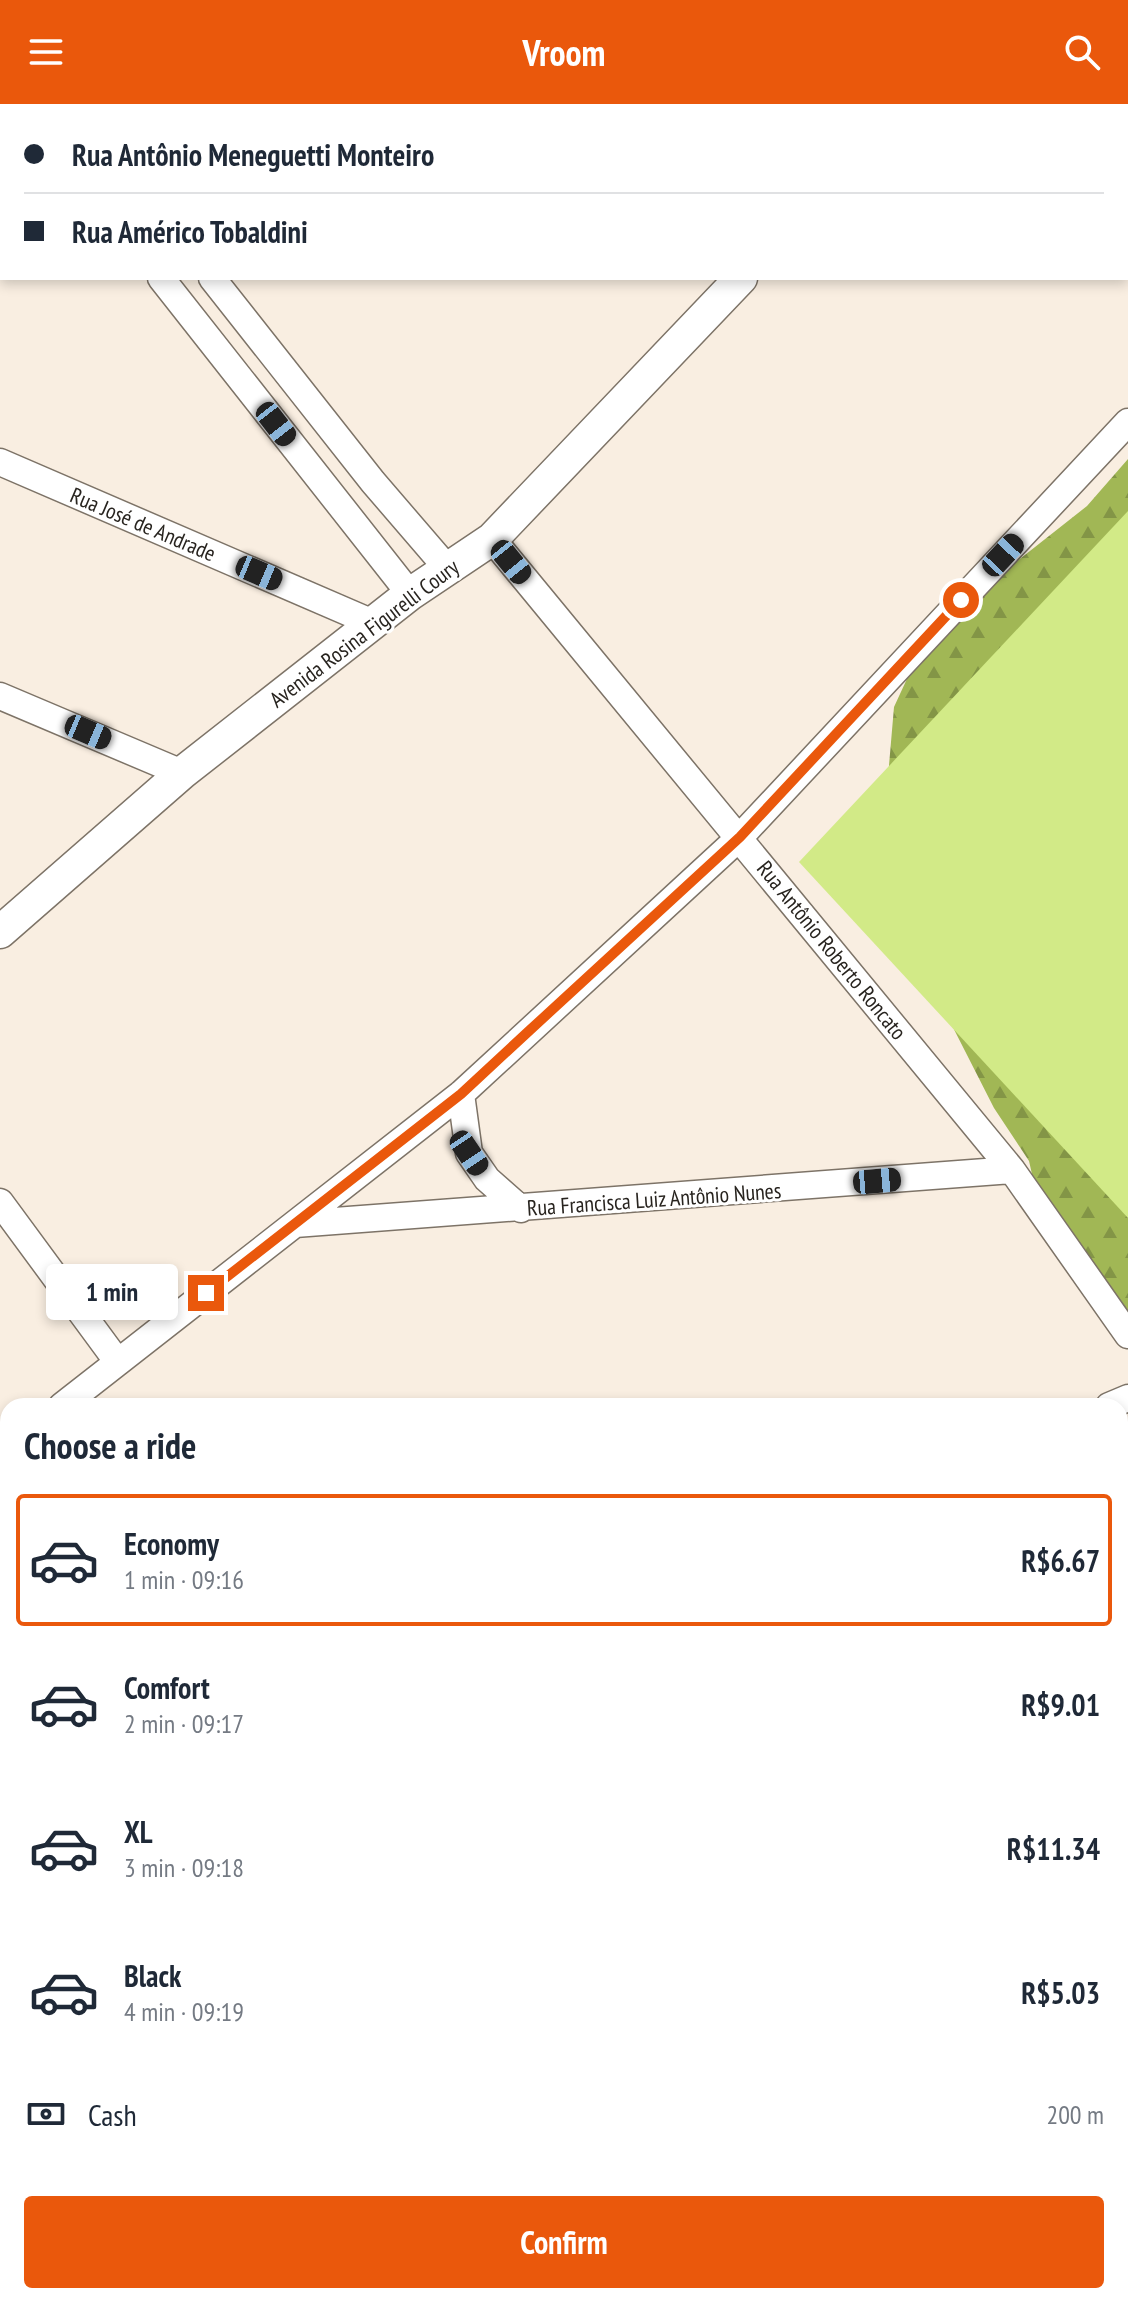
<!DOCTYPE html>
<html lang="en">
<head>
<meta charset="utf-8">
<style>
  :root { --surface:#fff; --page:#f6f6f7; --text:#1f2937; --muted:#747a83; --line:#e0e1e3; --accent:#ea580c }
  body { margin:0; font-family:"PT Sans Narrow",sans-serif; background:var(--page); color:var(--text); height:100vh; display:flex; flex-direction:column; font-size:30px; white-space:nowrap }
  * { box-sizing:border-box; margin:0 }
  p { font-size:26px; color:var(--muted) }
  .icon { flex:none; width:44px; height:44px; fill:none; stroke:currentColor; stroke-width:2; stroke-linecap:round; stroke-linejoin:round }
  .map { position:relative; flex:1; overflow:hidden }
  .side { position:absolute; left:0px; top:1294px; width:1128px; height:906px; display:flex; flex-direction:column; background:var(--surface); border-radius:24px 24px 0 0; box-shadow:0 4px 12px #0003 }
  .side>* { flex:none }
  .banner { position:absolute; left:0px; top:0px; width:1128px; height:176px; box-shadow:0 4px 12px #0003; display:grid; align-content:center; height:176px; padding:0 24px; background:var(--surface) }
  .end { position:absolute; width:36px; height:36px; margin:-18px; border:10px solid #ea580c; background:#fff; box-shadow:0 0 0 4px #fff }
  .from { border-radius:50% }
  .bubble { position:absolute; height:56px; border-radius:8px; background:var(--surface); box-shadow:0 4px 12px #0003; font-size:26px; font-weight:600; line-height:56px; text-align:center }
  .car { position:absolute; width:24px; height:48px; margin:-24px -12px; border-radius:10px; box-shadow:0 0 6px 2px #0007; background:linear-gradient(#222 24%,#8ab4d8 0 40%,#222 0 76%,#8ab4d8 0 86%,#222 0) }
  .banner b { display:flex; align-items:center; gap:28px; height:76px; font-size:30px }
  .banner b+b { border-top:2px solid var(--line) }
  .banner i { width:20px; height:20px; background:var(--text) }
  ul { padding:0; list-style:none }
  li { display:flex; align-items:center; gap:24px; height:132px; margin:0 16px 12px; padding:0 8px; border:4px solid transparent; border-radius:8px }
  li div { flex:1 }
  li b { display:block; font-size:30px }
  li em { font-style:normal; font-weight:600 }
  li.active { border-color:var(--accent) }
  li>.icon { width:72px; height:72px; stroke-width:1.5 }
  h2 { padding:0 24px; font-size:36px; line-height:96px }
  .pay { display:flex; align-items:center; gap:20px; height:88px; padding:0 24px; font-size:30px }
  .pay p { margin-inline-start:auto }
  .button { display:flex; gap:16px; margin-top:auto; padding:16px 24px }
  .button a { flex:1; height:92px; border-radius:8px; background:var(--accent); color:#fff; font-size:32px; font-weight:600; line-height:92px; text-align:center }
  header { display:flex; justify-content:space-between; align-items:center; height:104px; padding:0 24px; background:var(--accent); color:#fff; font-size:36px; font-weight:600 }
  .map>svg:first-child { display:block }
  .forest { fill:url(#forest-firs) }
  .green { fill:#d2ea87 }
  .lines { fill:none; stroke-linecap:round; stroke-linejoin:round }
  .minor-casing { stroke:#7d7367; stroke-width:29 }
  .tertiary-casing { stroke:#7d7367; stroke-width:35 }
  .minor { stroke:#fff; stroke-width:26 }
  .tertiary { stroke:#fff; stroke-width:32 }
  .route { stroke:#ea580c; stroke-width:10 }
  .labels { text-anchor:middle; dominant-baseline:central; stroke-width:6; stroke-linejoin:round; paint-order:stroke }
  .street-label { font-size:22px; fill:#28241f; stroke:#fff }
</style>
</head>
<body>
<header><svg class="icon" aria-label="menu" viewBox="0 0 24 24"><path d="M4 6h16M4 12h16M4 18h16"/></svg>Vroom<svg class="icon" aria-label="search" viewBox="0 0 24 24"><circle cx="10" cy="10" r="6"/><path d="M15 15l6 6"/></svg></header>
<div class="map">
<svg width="1128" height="2199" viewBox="0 0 1128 2199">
  <defs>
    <pattern id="forest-firs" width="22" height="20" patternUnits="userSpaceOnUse" patternTransform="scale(2)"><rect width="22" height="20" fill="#a1b755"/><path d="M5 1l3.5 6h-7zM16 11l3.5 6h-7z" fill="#839546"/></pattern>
  </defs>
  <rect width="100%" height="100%" fill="#f9eee1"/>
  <path class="forest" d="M1128,355v884l-86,-125 -13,-57 -35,-53 -58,-114 -48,-217 6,-70 29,-63 36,-37 128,-101z"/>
  <path class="green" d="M1128,407v707l-329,-356z"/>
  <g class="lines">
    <defs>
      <path id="minor" d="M23,0l2,2
        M75,0l2,2
        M0,71l2,1
        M161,174l249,316
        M212,174l161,204 74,86
        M0,358l373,161
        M492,435l520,631 116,165
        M0,592l182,77
        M461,990l8,59 18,26 34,30
        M0,1098l117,159
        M295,1120l717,-54
        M62,1302l399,-312 279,-257 388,-415
        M1109,1302l19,-8
        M0,1347l8,-6
        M0,1421l8,-1
        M1120,1426l8,-10
        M0,1511l8,10
        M1120,1689l8,9
        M0,1939l8,10
        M197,2192l5,7
        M521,2192l6,7
        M841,2192l6,7
        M499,2199l5,-7"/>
      <path id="tertiary" d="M910,2l2,-2
        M0,828l182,-159 228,-179 82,-55 249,-261
        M1120,1912l8,-10
        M930,2199l4,-7"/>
    </defs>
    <use href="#minor" class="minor-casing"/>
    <use href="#tertiary" class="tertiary-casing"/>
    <use href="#minor" class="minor"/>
    <use href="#tertiary" class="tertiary"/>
  </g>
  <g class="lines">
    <path class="route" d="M206,1189l255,-199 69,-64 210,-193 221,-237"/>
  </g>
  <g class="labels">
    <g class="street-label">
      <text transform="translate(143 420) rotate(23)">Rua José de Andrade</text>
      <text transform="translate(364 529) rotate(-37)">Avenida Rosina Figurelli Coury</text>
      <text transform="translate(832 846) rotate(51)">Rua Antônio Roberto Roncato</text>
      <text transform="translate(654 1095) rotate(-4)">Rua Francisca Luiz Antônio Nunes</text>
    </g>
  </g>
</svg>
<i class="end from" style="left:961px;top:496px"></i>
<i class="end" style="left:206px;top:1189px"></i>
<div class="bubble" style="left:46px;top:1160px;width:132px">1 min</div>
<i class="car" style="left:276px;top:320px;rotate:142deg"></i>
<i class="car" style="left:1003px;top:451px;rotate:43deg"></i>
<i class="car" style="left:511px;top:458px;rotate:141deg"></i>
<i class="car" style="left:259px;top:469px;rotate:113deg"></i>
<i class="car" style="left:88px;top:628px;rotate:113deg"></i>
<i class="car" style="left:469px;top:1049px;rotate:146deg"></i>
<i class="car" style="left:877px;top:1077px;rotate:85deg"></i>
<div class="banner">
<b><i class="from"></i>Rua Antônio Meneguetti Monteiro</b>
<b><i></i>Rua Américo Tobaldini</b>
</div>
<section class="side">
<h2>Choose a ride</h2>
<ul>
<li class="active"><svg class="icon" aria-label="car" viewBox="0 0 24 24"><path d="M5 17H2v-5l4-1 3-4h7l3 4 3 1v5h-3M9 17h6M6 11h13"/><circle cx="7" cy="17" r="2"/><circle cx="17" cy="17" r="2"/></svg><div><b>Economy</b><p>1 min · 09:16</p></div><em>R$6.67</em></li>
<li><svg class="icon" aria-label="car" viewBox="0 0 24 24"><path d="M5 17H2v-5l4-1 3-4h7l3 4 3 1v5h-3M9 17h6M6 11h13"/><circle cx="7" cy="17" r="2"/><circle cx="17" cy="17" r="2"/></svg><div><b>Comfort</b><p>2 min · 09:17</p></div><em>R$9.01</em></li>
<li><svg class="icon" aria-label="car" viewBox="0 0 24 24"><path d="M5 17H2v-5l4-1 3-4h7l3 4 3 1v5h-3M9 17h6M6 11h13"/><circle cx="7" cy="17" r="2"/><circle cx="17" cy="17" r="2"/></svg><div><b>XL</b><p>3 min · 09:18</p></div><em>R$11.34</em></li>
<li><svg class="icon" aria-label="car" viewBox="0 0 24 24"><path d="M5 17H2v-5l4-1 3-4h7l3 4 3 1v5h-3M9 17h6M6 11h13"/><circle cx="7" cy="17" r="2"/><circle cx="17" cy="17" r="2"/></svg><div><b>Black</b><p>4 min · 09:19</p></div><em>R$5.03</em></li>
</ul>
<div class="pay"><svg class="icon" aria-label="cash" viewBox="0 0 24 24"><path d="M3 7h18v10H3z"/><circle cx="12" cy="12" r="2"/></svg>Cash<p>200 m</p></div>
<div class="button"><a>Confirm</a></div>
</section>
</div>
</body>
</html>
